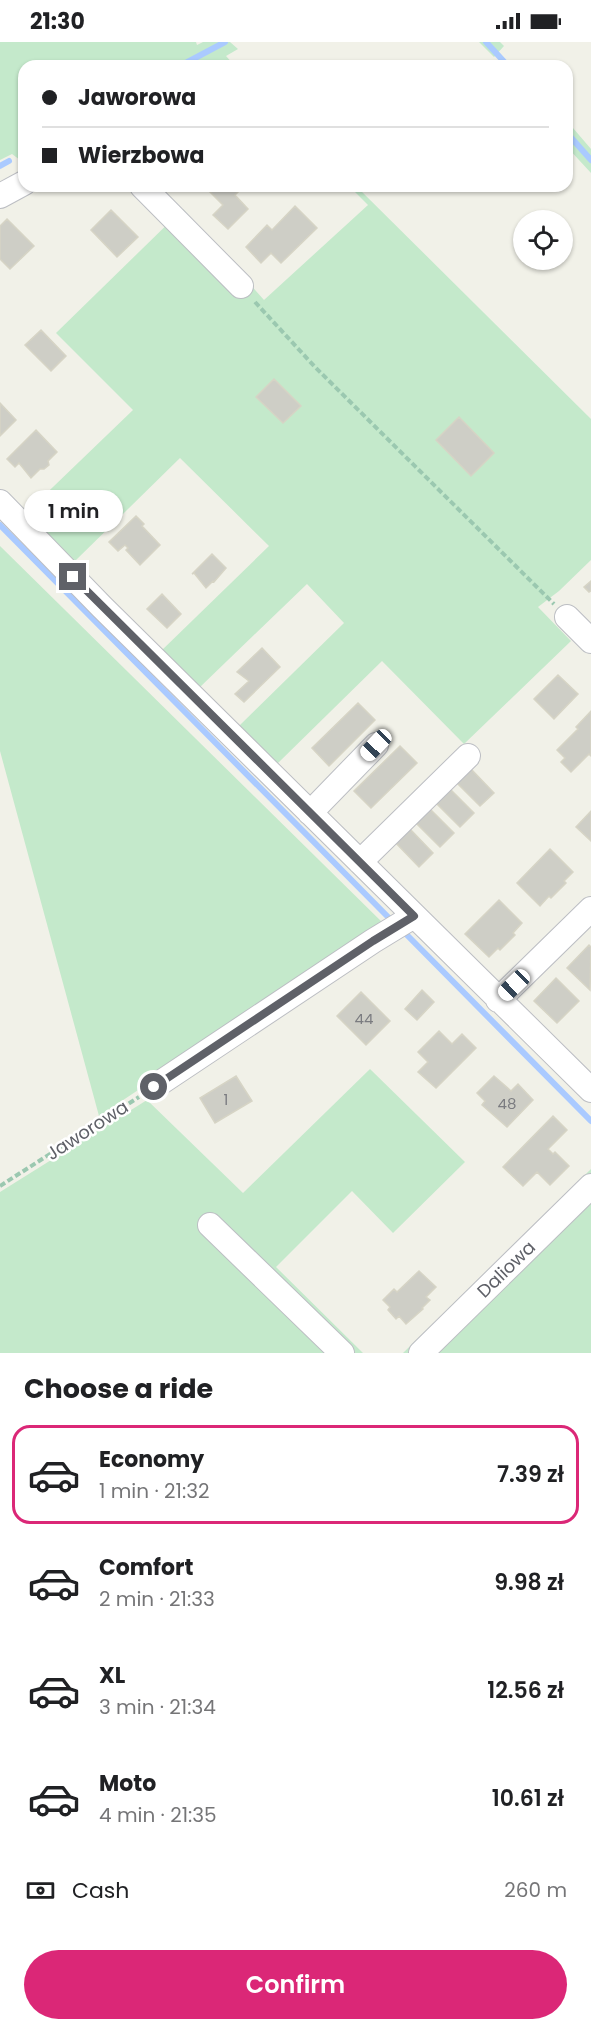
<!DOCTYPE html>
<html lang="en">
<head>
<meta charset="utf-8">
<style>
  :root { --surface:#fff; --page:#f2f2f2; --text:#202124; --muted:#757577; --line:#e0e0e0; --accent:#db2777 }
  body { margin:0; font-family:Poppins,sans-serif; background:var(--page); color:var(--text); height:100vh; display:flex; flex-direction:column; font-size:22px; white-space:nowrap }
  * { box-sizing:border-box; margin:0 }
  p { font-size:20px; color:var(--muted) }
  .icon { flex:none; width:33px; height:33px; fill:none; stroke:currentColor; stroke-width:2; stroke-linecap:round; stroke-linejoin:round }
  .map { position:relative; height:1311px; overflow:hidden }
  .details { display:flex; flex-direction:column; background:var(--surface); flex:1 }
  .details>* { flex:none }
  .hud { position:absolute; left:18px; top:18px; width:555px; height:132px; border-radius:18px; box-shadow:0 2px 4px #0004; display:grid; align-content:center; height:132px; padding:0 24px; background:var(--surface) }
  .tools { position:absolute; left:513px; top:168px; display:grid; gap:12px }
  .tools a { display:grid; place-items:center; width:60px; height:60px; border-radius:50%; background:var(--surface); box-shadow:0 2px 4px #0004; font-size:30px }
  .end { position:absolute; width:27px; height:27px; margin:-14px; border:8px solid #5f6168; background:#fff; box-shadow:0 0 0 3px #fff }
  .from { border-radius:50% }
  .bubble { position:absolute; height:42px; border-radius:21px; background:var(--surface); box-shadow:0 2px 4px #0004; font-size:20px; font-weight:600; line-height:42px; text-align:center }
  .car { position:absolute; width:18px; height:36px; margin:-18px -9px; border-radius:8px; box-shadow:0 0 4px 2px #0007; background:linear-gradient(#fff 24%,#345 0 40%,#fff 0 76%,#345 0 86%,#fff 0) }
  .hud b { display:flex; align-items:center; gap:21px; height:57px; font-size:22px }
  .hud b+b { border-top:2px solid var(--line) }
  .hud i { width:15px; height:15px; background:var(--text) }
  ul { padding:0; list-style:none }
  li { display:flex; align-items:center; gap:18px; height:99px; margin:0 12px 9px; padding:0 12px; border:3px solid transparent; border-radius:18px }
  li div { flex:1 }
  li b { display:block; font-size:22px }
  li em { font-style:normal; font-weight:600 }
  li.on { border-color:var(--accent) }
  li>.icon { width:54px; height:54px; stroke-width:1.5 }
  h2 { padding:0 24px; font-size:27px; line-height:72px }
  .pay { display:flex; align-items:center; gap:15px; height:66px; padding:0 24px; font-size:22px }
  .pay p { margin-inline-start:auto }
  .cta { display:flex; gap:12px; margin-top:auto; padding:12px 24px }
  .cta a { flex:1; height:69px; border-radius:36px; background:var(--accent); color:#fff; font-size:24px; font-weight:600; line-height:69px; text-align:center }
  .status { display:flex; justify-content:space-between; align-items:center; height:42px; padding:0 30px; background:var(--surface); direction:ltr }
  .status svg { height:16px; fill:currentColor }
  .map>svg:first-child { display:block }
  .green { fill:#c4e9cb }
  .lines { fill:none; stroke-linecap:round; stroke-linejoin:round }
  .stream { stroke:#aacaff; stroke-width:6 }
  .building { fill:#cecec6; stroke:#d6d4c5; stroke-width:1.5 }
  .minor-casing { stroke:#bcbec3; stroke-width:26 }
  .path { stroke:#9bc8b0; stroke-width:4; stroke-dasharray:6 3; stroke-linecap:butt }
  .minor { stroke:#fff; stroke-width:24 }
  .route { stroke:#5f6168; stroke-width:8 }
  .labels { text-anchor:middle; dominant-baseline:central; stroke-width:5; stroke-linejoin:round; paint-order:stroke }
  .number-label { font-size:15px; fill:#7b7c80 }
  .street-label { font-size:18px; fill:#5f6168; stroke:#fff }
</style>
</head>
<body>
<div class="status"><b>21:30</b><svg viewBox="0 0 49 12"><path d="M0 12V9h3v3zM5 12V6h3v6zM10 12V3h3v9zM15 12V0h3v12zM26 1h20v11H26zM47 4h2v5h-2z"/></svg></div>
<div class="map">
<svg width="591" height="1311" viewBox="0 0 591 1311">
  <rect width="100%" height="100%" fill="#f1f1e8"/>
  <path class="green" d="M0,0h196l1,3 6,-3h27l8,7 -12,7 9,10h-211v97l-12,-9 -12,6z
    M479,0h21l4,4 -10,11z
    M567,79l24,28v24l-24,-26z
    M349,144h7l235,233v141l-32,31 -21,16 33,34 -107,103 -82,-83 -105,103 -38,-38 105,-103 -37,-39 -108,104 -39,-36 109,-106 -89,-88 -106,104 -47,-50 106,-102 -77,-77 127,-124 81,91 104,-95z
    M0,504l386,380 -287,190 -99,-365z
    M370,1027l95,93 -72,71 -41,-42 -76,76 87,86h-363v-161l147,-92 96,93z
    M591,1127v184h-188z"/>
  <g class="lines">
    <path class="stream" d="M486,0l22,24
      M180,24l45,-24
      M567,91l24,27
      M0,124l9,-5
      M0,483l392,396
      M403,889l188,190"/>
  </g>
  <path class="building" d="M212,144h32l-9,9 13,14 -20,20 -15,-14 10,-10 -15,-15z
    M295,164l22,22 -36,35 -10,-10 -10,10 -15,-16 21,-22 5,5z
    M111,168l27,27 -21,20 -26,-27z
    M7,177l27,27 -24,23 -10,-10v-33z
    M41,288l25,26 -15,15 -26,-26z
    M274,337l27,27 -18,17 -27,-26z
    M0,361l16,17 -16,16z
    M459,375l35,36 -23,23 -35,-36z
    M36,388l21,22 -9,9 1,4 -5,4h-4l-9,9 -12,-15 -4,4 -8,-8z
    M136,474l8,8 -2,2 18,19 -20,20 -14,-15 2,-2 -3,-3 -7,6 -9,-9z
    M212,512l14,14 -12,14 -1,-1 -7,7 -12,-15 -2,1z
    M591,539v10l-2,1 -5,-5z
    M162,552l19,20 -14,14 -20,-19z
    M262,606l18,19 -36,35 -9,-8 14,-13 -12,-9z
    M558,633l20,19 -24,25 -20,-20z
    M358,661l17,17 -46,46 -17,-18z
    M591,669v45l-2,-2 -18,18 -10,-10 4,-4 -8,-8 21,-21 -2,-2z
    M400,704l17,17 -46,45 -17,-17z
    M471,727l23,24 -14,13 -25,-25z
    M450,747l24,24 -14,14 -26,-26z
    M430,767l24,24 -14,14 -26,-26z
    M591,769v30l-15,-14z
    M410,787l23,24 -14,14 -25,-26z
    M550,807l23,23 -9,9 2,2 -15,15 -2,-2 -9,10 -23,-23z
    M499,858l23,23 -9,10 2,2 -15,15 -2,-2 -9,9 -24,-23z
    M589,903l2,2 -1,43 -23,-22z
    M556,936l23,23 -22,22 -23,-22z
    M422,948l12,12 -17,18 -12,-11z
    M361,950l29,29 -24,24 -29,-29z
    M439,989l13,13 10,-10 14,14 -40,40 -18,-16 10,-10 -10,-10z
    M236,1034l16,25 -37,22 -15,-25z
    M494,1034l17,15 7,-7 15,16 -26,27 -25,-22 3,-4 -8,-8z
    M553,1074l14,14 -19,19 5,5 2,-2 14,14 -19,19 -13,-13 -14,14 -20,-19z
    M419,1229l17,16 -10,10 4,3 -8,8 1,1 -17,15 -7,-8 -3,3 -8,-9 2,-3 -7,-7 11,-11 3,3z"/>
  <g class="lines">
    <defs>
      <path id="minor" d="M142,144l99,100
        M0,154l24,-13
        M0,460l102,105 489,483
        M567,575l24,24
        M310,771l66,-68
        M360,820l108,-106
        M498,958l93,-91
        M154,1045l219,-146 41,-25
        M210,1183l132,128
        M421,1311l170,-167"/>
    </defs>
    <use href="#minor" class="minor-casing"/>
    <path class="path" d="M255,260l60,65 239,237
      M0,1144l139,-89"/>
    <use href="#minor" class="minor"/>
  </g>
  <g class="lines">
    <path class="route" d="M73,535l341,339 -41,25 -219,146"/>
  </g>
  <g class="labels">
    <g class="number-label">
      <text x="364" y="976">44</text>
      <text x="226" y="1057">1</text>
      <text x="507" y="1061">48</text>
    </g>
    <g class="street-label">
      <text transform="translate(87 1088) rotate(-33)">Jaworowa</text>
      <text transform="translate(506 1227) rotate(-44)">Daliowa</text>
    </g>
  </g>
</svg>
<div class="tools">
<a><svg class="icon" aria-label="locate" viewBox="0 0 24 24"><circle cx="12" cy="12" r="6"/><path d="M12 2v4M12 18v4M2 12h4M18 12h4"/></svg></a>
</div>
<i class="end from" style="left:154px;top:1045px"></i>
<i class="end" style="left:73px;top:535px"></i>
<div class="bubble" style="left:24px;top:448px;width:99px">1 min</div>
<i class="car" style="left:376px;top:703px;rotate:224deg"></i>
<i class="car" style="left:514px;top:943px;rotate:226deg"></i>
<div class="hud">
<b><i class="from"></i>Jaworowa</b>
<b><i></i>Wierzbowa</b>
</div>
</div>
<section class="details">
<h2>Choose a ride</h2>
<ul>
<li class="on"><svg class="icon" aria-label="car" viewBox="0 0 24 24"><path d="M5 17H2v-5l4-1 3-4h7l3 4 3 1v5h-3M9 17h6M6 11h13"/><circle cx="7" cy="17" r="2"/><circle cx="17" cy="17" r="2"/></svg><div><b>Economy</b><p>1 min · 21:32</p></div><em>7.39 zł</em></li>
<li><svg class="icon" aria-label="car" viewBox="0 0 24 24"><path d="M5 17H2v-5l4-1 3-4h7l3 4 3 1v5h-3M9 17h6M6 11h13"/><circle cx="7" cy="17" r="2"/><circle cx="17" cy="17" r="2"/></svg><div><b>Comfort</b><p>2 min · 21:33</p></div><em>9.98 zł</em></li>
<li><svg class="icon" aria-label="car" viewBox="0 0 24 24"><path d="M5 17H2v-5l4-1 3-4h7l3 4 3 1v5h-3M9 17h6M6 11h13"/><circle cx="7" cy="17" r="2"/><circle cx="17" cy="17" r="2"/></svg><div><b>XL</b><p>3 min · 21:34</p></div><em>12.56 zł</em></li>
<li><svg class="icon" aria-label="car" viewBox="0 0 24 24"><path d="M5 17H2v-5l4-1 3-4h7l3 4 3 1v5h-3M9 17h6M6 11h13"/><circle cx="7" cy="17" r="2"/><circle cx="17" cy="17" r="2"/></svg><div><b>Moto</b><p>4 min · 21:35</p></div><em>10.61 zł</em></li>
</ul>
<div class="pay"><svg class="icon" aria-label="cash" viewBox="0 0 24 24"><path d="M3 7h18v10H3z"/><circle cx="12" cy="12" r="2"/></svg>Cash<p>260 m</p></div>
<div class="cta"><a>Confirm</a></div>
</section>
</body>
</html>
